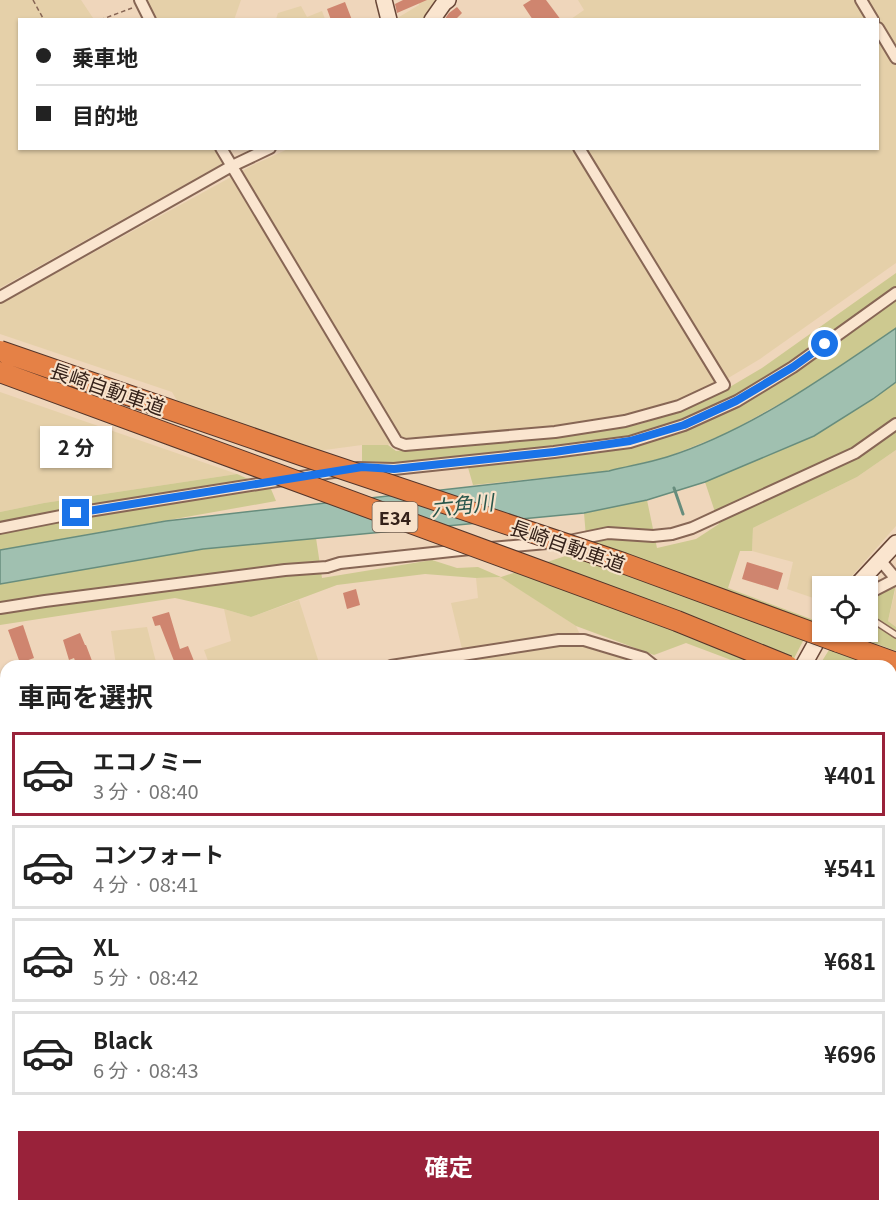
<!DOCTYPE html>
<html lang="ja">
<head>
<meta charset="utf-8">
<style>
  :root { --surface:#fff; --page:#f6f6f6; --text:#222; --muted:#767676; --line:#e0e0e0; --accent:#99223a }
  body { margin:0; font-family:Georgia,"Noto Sans JP",serif; background:var(--page); color:var(--text); height:100vh; display:flex; flex-direction:column; font-size:22px; white-space:nowrap }
  * { box-sizing:border-box; margin:0 }
  p { font-size:20px; color:var(--muted) }
  .icon { flex:none; width:33px; height:33px; fill:none; stroke:currentColor; stroke-width:2; stroke-linecap:round; stroke-linejoin:round }
  .map { position:relative; flex:1; overflow:hidden }
  .details { position:absolute; left:0px; top:660px; width:897px; height:552px; display:flex; flex-direction:column; background:var(--surface); border-radius:18px 18px 0 0; box-shadow:0 2px 4px #0004 }
  .details>* { flex:none }
  .top-card { position:absolute; left:18px; top:18px; width:861px; height:132px; border-radius:0px; box-shadow:0 2px 4px #0004; display:grid; align-content:center; height:132px; padding:0 18px; background:var(--surface) }
  .fabs { position:absolute; left:812px; top:576px; display:grid; gap:12px }
  .fabs a { display:grid; place-items:center; width:66px; height:66px; border-radius:0px; background:var(--surface); box-shadow:0 2px 4px #0004; font-size:30px }
  .end { position:absolute; width:27px; height:27px; margin:-14px; border:8px solid #1a73e8; background:#fff; box-shadow:0 0 0 3px #fff }
  .from { border-radius:50% }
  .bubble { position:absolute; height:42px; border-radius:0px; background:var(--surface); box-shadow:0 2px 4px #0004; font-size:20px; font-weight:700; line-height:42px; text-align:center }
  .top-card b { display:flex; align-items:center; gap:21px; height:57px; font-size:22px }
  .top-card b+b { border-top:2px solid var(--line) }
  .top-card i { width:15px; height:15px; background:var(--text) }
  ul { padding:0; list-style:none }
  li { display:flex; align-items:center; gap:18px; height:84px; margin:0 12px 9px; padding:0 6px; border:3px solid var(--line); border-radius:0px }
  li div { flex:1 }
  li b { display:block; font-size:22px }
  li em { font-style:normal; font-weight:700 }
  li.on { border-color:var(--accent) }
  li>.icon { width:54px; height:54px; stroke-width:1.5 }
  h2 { padding:0 18px; font-size:27px; line-height:72px }
  .cta { display:flex; gap:12px; margin-top:auto; padding:12px 18px }
  .cta a { flex:1; height:69px; border-radius:0px; background:var(--accent); color:#fff; font-size:24px; font-weight:700; line-height:69px; text-align:center }
  .map>svg:first-child { display:block }
  .farmland { fill:#e5d0a9 }
  .green { fill:#cdc990 }
  .water { fill:#a0c0b0; stroke:#678d7d; stroke-width:1.5 }
  .lines { fill:none; stroke-linecap:round; stroke-linejoin:round }
  .stream { stroke:#678d7d; stroke-width:3 }
  .building { fill:#cf856f }
  .lane-casing { stroke:#876655; stroke-width:8 }
  .street-casing { stroke:#876655; stroke-width:14 }
  .secondary-casing { stroke:#694738; stroke-width:18 }
  .highway-casing { stroke:#54352a; stroke-width:22 }
  .path { stroke:#876655; stroke-width:1.5; stroke-dasharray:4.5 3; stroke-linecap:butt }
  .lane { stroke:#fae5cf; stroke-width:5 }
  .street { stroke:#fae5cf; stroke-width:10 }
  .secondary { stroke:#fae5cf; stroke-width:15 }
  .highway { stroke:#e58146; stroke-width:20 }
  .highway-bridge-casing { stroke:#54352a; stroke-width:22; stroke-linecap:butt }
  .highway-bridge { stroke:#e58146; stroke-width:20 }
  .route { stroke:#1a73e8; stroke-width:8 }
  .labels { text-anchor:middle; dominant-baseline:central; stroke-width:4.5; stroke-linejoin:round; paint-order:stroke }
  .shield { fill:#f7e2cb; stroke:#6f5c4f; stroke-width:1.5 }
  .shield-label { font-size:18px; font-weight:bold; fill:#35221a }
  .street-label { font-size:20px; fill:#35221a; stroke:#f7e2cb }
  .water-label { font-size:21px; font-style:italic; fill:#29564b; stroke:#f7e2cb }
</style>
</head>
<body>
<div class="map">
<svg width="896" height="1212" viewBox="0 0 896 1212">
  <rect width="100%" height="100%" fill="#efd6bb"/>
  <path class="farmland" d="M0,0h81l12,18 -5,2h-68v128l196,1 7,14 -223,125z
    M145,0h96l-7,20 -79,-1z
    M419,0h21l-15,19 -31,1 25,-15z
    M578,0h318v263l-136,96 -45,27 -37,17 -53,14 -68,10 -154,11 -15,7h-26l-45,6 -138,-47 -7,-12 -172,-58v-30l253,-139 35,-16 590,-1v-128l-307,-1 13,-9z
    M301,6l6,11 15,-6 3,8h-49l2,-6z
    M0,392l237,82 -193,29 -44,9z
    M896,450v76l-53,60h-21v15l-35,-12 6,-27 -41,-11 1,-23 104,-51z
    M501,577l75,49 9,19 58,18 3,3h-175l-1,-5 -8,-12 -11,-46 27,-5 -2,-20z
    M896,587v40l-8,-6z
    M299,600l21,66h-110l-6,-16 27,-9 -7,-32 27,8z
    M147,627l10,39h-43l2,-1 -5,-34z
    M0,730l6,19v345l-6,2z
    M6,1145v46l-6,-16v-29z
    M122,1206h273l2,6h-287z"/>
  <path class="green" d="M896,273v55l-95,64 -74,41 -60,24 -58,14 -136,14 -8,-28 -71,9 -32,-4v-17h26l8,6 160,-14 85,-13 65,-23 56,-33z
    M896,382v68l-39,27 -104,51 -1,23h-12l-12,37 86,32 -24,46h-43l-61,-23 -32,12 -78,-29 -76,-49 -24,1 -51,-4 -88,11 -86,32 -27,-8 -49,-11 -175,27v-41l203,-35 113,-11 6,40 110,-18 25,8 21,-1 23,10 86,-28 -3,-36 63,-13 10,48 39,-9 23,-15 -14,-42 109,-46 59,-37z
    M237,474l34,15 5,12 -276,49v-38l44,-9z
    M896,584l-8,37 8,6v24l-30,-11 -10,5 -2,11 10,10h-45l21,-34h27v-33z
    M896,818v394h-277l6,-6h38l9,3 8,-3h211v-378z"/>
  <path class="water" d="M896,328v54l-23,17 -59,37 -109,46 -58,18 -63,13 -381,36 -203,35v-34l166,-29 443,-50c19,-5 39,-8 58,-14 84,-27 157,-80 229,-129z"/>
  <g class="lines">
    <path class="stream" d="M674,488l9,26
      M68,1212l13,-6"/>
  </g>
  <path class="building" d="M403,0h24l-30,13 -2,-9z
    M531,0h15l15,20h-28l-10,-15z
    M345,2l7,18h-21l-4,-11z
    M457,7l5,6 -7,7h-11l5,-7z
    M747,562l36,11 -5,17 -36,-11z
    M356,589l4,16 -13,4 -4,-16z
    M169,612l11,37 8,-3 8,20h-20l-16,-41 -5,1 -3,-9z
    M23,625l11,33 -14,5 -12,-33z
    M80,633l5,12h1l8,21h-17l-3,-8 -5,2 -6,-20z"/>
  <g class="lines">
    <defs>
      <path id="lane" d="M867,616l29,19"/>
      <path id="street" d="M140,0l10,20
        M861,0l12,20
        M878,28l18,30
        M221,148l176,294 8,3 150,-13 70,-11 54,-15 45,-21 -145,-237
        M0,297l230,-130 40,-19
        M357,468l37,1 160,-17 76,-10 54,-17 53,-24 56,-34 103,-74
        M0,528l76,-15 263,-42
        M569,541l39,-8 45,3 19,-2 20,-6 163,-75 41,-29
        M491,548l56,-5
        M867,594l29,-15 -16,-19
        M0,608l45,-7 240,-31 42,-3 13,-4 130,-14
        M391,666l168,-26h25l60,18 10,8
        M1,717l5,17
        M0,1199l5,13
        M133,1206l3,6
        M402,1206l3,6
        M30,1212l13,-6"/>
      <path id="secondary" d="M384,0l5,20
        M432,20l12,-17 4,-3
        M856,586l40,-43
        M803,666l19,-34
        M488,1212l3,-6"/>
      <path id="highway" d="M838,642l58,21
        M891,707l5,2"/>
    </defs>
    <use href="#lane" class="lane-casing"/>
    <use href="#street" class="street-casing"/>
    <use href="#secondary" class="secondary-casing"/>
    <use href="#highway" class="highway-casing"/>
    <path class="path" d="M33,0l11,20
      M100,20l32,-12
      M100,1212l12,-6"/>
    <use href="#lane" class="lane"/>
    <use href="#street" class="street"/>
    <use href="#secondary" class="secondary"/>
    <use href="#highway" class="highway"/>
    <defs>
      <path id="highway-bridge" d="M0,351l301,104 322,108 215,79
        M0,372l677,249 111,45"/>
    </defs>
    <use href="#highway-bridge" class="highway-bridge-casing"/>
    <use href="#highway-bridge" class="highway-bridge"/>
  </g>
  <g class="lines">
    <path class="route" d="M76,513l286,-46 32,2 160,-17 76,-11 54,-16 52,-24 57,-34 32,-23"/>
  </g>
  <g class="labels">
    <rect class="shield" x="372.5" y="502" width="45" height="30" rx="4.5"/>
    <g class="shield-label">
      <text x="395" y="517">E34</text>
    </g>
    <g class="street-label">
      <text transform="translate(108 388) rotate(19)">長崎自動車道</text>
      <text transform="translate(568 545) rotate(19)">長崎自動車道</text>
    </g>
    <g class="water-label">
      <text transform="translate(462 504) rotate(-6)">六角川</text>
    </g>
  </g>
</svg>
<div class="fabs">
<a><svg class="icon" aria-label="locate" viewBox="0 0 24 24"><circle cx="12" cy="12" r="6"/><path d="M12 2v4M12 18v4M2 12h4M18 12h4"/></svg></a>
</div>
<i class="end from" style="left:825px;top:344px"></i>
<i class="end" style="left:76px;top:513px"></i>
<div class="bubble" style="left:40px;top:426px;width:72px">2 分</div>
<div class="top-card">
<b><i class="from"></i>乗車地</b>
<b><i></i>目的地</b>
</div>
<section class="details">
<h2>車両を選択</h2>
<ul>
<li class="on"><svg class="icon" aria-label="car" viewBox="0 0 24 24"><path d="M5 17H2v-5l4-1 3-4h7l3 4 3 1v5h-3M9 17h6M6 11h13"/><circle cx="7" cy="17" r="2"/><circle cx="17" cy="17" r="2"/></svg><div><b>エコノミー</b><p>3 分 · 08:40</p></div><em>¥401</em></li>
<li><svg class="icon" aria-label="car" viewBox="0 0 24 24"><path d="M5 17H2v-5l4-1 3-4h7l3 4 3 1v5h-3M9 17h6M6 11h13"/><circle cx="7" cy="17" r="2"/><circle cx="17" cy="17" r="2"/></svg><div><b>コンフォート</b><p>4 分 · 08:41</p></div><em>¥541</em></li>
<li><svg class="icon" aria-label="car" viewBox="0 0 24 24"><path d="M5 17H2v-5l4-1 3-4h7l3 4 3 1v5h-3M9 17h6M6 11h13"/><circle cx="7" cy="17" r="2"/><circle cx="17" cy="17" r="2"/></svg><div><b>XL</b><p>5 分 · 08:42</p></div><em>¥681</em></li>
<li><svg class="icon" aria-label="car" viewBox="0 0 24 24"><path d="M5 17H2v-5l4-1 3-4h7l3 4 3 1v5h-3M9 17h6M6 11h13"/><circle cx="7" cy="17" r="2"/><circle cx="17" cy="17" r="2"/></svg><div><b>Black</b><p>6 分 · 08:43</p></div><em>¥696</em></li>
</ul>
<div class="cta"><a>確定</a></div>
</section>
</div>
</body>
</html>
